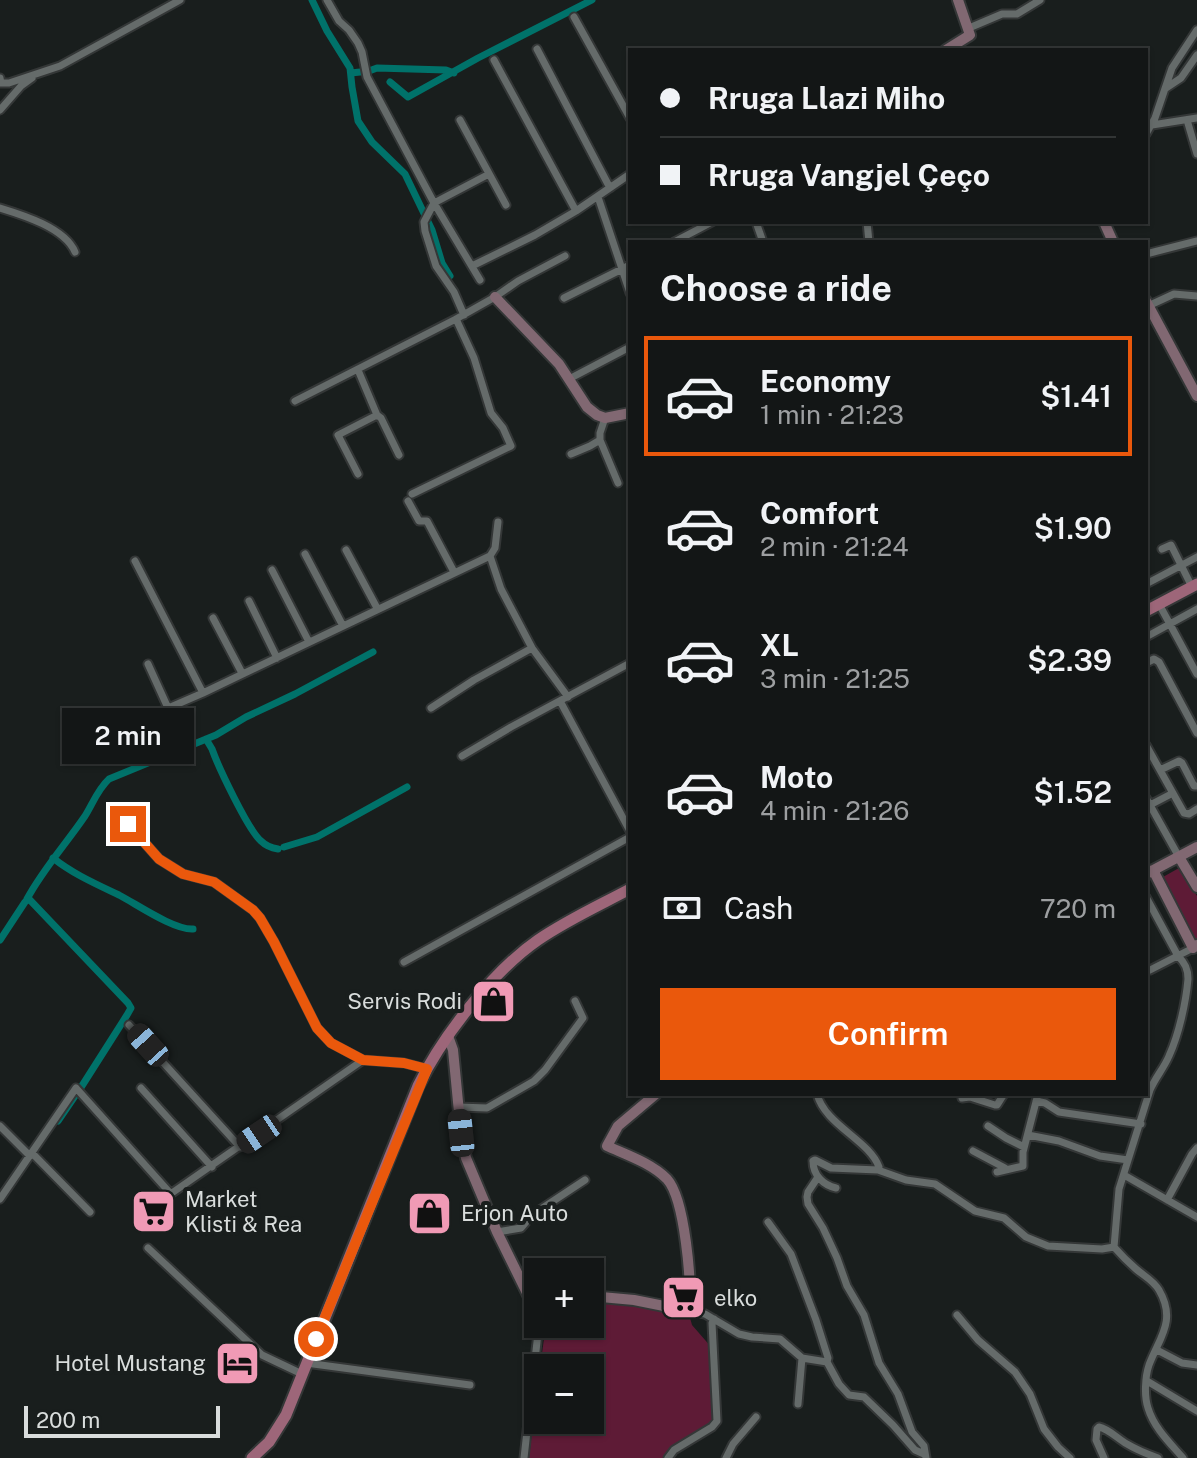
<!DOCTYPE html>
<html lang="en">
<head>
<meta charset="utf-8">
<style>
  :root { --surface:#131616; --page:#202323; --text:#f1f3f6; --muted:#9d9fa1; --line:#323535; --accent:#ea580c }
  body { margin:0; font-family:"Public Sans",sans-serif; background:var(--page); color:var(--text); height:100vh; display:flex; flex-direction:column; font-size:30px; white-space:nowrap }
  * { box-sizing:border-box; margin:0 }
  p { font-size:26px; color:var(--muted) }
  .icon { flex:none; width:44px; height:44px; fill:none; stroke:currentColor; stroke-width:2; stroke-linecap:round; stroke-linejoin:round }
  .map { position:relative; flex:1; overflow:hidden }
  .drawer { position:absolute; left:628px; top:240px; width:520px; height:856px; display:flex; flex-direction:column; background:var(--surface); border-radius:0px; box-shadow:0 2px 6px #0004,0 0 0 2px var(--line) }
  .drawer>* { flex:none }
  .top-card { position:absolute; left:628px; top:48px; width:520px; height:176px; border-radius:0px; box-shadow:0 2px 6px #0004,0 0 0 2px var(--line); display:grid; align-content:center; height:176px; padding:0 32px; background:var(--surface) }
  .fabs { position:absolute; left:524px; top:1258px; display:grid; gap:16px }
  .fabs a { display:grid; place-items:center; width:80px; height:80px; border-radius:0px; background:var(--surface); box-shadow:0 2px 6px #0004,0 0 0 2px var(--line); font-size:40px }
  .scale { position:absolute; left:24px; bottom:20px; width:196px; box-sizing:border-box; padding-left:8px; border:4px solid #d9dddc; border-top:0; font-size:22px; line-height:28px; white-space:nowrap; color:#d9dddc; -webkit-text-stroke:6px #191e1d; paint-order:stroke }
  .end { position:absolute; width:36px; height:36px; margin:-18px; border:10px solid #ea580c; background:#fff; box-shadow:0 0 0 4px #fff }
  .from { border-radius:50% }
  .bubble { position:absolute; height:56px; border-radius:0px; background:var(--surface); box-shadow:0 2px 6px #0004,0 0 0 2px var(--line); font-size:26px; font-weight:600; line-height:56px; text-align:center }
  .car { position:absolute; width:24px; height:48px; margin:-24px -12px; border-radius:10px; box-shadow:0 0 6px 2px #0007; background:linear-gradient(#222 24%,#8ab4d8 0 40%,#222 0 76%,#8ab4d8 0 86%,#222 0) }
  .top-card b { display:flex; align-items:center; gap:28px; height:76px; font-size:30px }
  .top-card b+b { border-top:2px solid var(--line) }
  .top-card i { width:20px; height:20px; background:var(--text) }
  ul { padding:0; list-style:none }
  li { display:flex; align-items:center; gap:24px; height:120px; margin:0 16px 12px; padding:0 16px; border:4px solid transparent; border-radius:0px }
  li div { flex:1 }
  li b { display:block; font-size:30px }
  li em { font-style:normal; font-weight:600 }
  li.on { border-color:var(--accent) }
  li>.icon { width:72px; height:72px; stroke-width:1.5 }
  h2 { padding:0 32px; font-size:36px; line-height:96px }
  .pay { display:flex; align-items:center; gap:20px; height:88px; padding:0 32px; font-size:30px }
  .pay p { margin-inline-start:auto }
  .action { display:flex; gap:16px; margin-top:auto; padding:16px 32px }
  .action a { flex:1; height:92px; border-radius:0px; background:var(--accent); color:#fff; font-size:32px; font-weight:600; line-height:92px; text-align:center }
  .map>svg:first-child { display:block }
  .green { fill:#5e1b36 }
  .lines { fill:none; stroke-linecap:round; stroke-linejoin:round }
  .canal { stroke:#00726a; stroke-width:7 }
  .street-casing { stroke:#343737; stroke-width:11 }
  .secondary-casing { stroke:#343737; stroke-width:14 }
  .primary-casing { stroke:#343737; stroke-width:15 }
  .street { stroke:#656b6a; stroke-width:7 }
  .secondary { stroke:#816872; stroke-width:10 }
  .primary { stroke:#9d6679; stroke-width:11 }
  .route { stroke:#ea580c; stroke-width:10 }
  .labels { text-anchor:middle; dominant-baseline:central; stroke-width:8; stroke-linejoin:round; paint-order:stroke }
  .poi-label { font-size:22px; fill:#d9dddc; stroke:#191e1d; text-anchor:start }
</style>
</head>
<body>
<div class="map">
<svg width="1197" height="1458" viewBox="0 0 1197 1458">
  <rect width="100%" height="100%" fill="#191e1d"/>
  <path class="green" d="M1179,868l2,1 16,27v48l-2,-1 -32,-64v-2z
    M593,1299l38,4 58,11 3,11 20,23 2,73 -43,28 -6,9h-136l9,-78v40h52v-52h-50l6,-44h19v3l24,2z"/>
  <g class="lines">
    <path class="canal" d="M312,0l15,31 23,37 2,19 6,34 14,21 33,32 27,56 10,33 8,13
      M351,73l18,-2 8,-3 69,2 8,3
      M390,82l18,15 70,-39 114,-58
      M206,739l6,10c6,17 36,81 49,92 5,5 11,7 17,8
      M284,847l33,-10 90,-50
      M53,858c20,16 43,26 66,37 19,10 55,35 74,34
      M27,899c16,-30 39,-55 58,-83 8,-13 13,-27 24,-37l107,-44 30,-18 49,-23 78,-42
      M0,940l25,-38 4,-3 99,104 3,5 -4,7 -47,74
      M58,1121l17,-25"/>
    <defs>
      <path id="street" d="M327,0l12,21 10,9 9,13 4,9 5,25 67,126 46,77
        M574,17l56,101
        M969,28l33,-14h15l23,-14
        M537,49l73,139
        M494,60l82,151
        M0,78l1,5h8l51,-17 120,-66
        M1166,88l15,-10 16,-23
        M0,110l21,-24 11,-8
        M460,120l46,85
        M1187,120l10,34
        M1152,125l45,-7
        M1146,134l9,-16 17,-50 25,-38
        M598,197l32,96
        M434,203l-10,19 1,9 11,35 18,26 10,23
        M434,203l55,-29
        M0,208c23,7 65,20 75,44
        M756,222l7,20
        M867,222l2,20
        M674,242l38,-20
        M1146,254l51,-13
        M472,266l63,-31 41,-24 54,-37
        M564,298l66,-33
        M1148,306l26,-12 23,2
        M569,379l61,-32
        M295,401l161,-82 39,-22 23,-16 47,-25
        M377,415l4,3 18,37
        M605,418l-5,15v7l18,43
        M571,454l19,-8 10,-6
        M358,474l-20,-39 39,-20 -19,-45
        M412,494l99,-48 -8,-18 -12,-15 -17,-55 -18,-39
        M408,501l11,20h8l27,51
        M498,522l-3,26 -5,8 11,33 31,59 36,49
        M1162,549l9,-4 21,42
        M346,550l31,58
        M305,554l38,72
        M135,561l68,132
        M272,570l37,72
        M1146,584l51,-27
        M249,601l28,57
        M1159,604l38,70
        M213,618l29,55
        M1146,637l51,-28
        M1146,663l8,-4 5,3 38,71
        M148,664l20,44
        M560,701l70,130
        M431,708l43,-28 58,-32
        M136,722l67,-29 287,-137
        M1146,745l38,68 5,1 8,-5
        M462,756l49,-29 119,-64
        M1160,770l19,-9 3,2 12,23h3
        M1146,798l33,59
        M1150,805l23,-12
        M128,824l31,35 24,15 31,8 39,28 7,8 14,24 43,86 14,15 32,17 41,3 23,6
        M1146,897l32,59c7,7 10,13 10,23 -2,23 -9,55 -19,77 -5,12 -14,22 -19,34l-31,99 -5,58c7,8 14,15 22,22 8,7 17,11 23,21 18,31 0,48 -10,75 -4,12 -5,31 -1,43 6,20 22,35 35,50
        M404,962l226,-125
        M1150,970l43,-22
        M129,1025l111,122
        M141,1088l71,79
        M817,1094c8,31 52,46 62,73l-1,3
        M962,1098l8,-1 25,8h2l7,-11
        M1036,1101l9,2 14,9 82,12
        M458,1107l29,1 47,-27 11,-11 38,-52 -8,-17
        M0,1126l30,30
        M988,1126l18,12 18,9
        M1028,1135l31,6 41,15 28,4
        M973,1151l32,17
        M32,1153l58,59
        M813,1161l2,-1 16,8 47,2 28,10 29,4 40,27 29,7 22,19 22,9 54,3 12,-2
        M813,1161c0,14 10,24 23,27
        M997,1172l26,-6v-14l15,-58
        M1124,1175l73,42
        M818,1177l-10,15 -1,5 1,7 15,24 14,30 10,28 17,29 15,48 19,31 14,38 12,14 2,12
        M0,1199l76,-111 95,106
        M1167,1200l25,-46 5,-6
        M146,1211l217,-151
        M768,1222l23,32 25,66 12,38 -1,4 12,22 10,11 15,2 29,28 22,25 9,4
        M497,1232l24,-4 11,-13 53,-35
        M148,1248l114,107 40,19
        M530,1299l8,17
        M689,1311l16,3 34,20 13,3 28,2 22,19 25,4
        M957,1315l21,25 37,32 15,22 14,35 14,18 12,11
        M1157,1350l25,13 15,2
        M306,1363l164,22
        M1147,1381l50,30
        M798,1404l4,-46
        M524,1458l15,-134
        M668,1458l6,-8 38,-23 5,-6 -5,-98 2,-4
        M726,1458l7,-14 23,-27
        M1104,1458l-8,-18 1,-11 2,-2c10,2 19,12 28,17 10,6 20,10 31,14"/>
      <path id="secondary" d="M946,50l24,-15 -12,-35
        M1104,222l9,20
        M495,297l64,67 28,43 10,8 8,3 25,-5
        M1146,301l51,95
        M1179,857l18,30
        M1153,870l40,78 4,-3
        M1146,874l51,-27
        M448,1036l5,14 8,83 5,25 31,74 33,67 8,-2
        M590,1296l44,4 55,11c3,-28 -4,-112 -22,-132 -16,-16 -40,-24 -60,-33l11,-20 38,-32"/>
      <path id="primary" d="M1146,611l51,-27
        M252,1458l17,-16 17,-27 132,-329c24,-49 75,-115 120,-146 29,-20 62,-35 92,-51"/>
    </defs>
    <use href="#street" class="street-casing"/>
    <use href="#secondary" class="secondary-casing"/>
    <use href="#primary" class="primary-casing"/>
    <use href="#street" class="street"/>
    <use href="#secondary" class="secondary"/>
    <use href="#primary" class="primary"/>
  </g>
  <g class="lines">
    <path class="route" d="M128,824l31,35 24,15 31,8 39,28 7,8 14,24 43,86 14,15 32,17 41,3 23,6 -111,270"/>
  </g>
  <defs>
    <symbol id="shop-square" viewBox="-11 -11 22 22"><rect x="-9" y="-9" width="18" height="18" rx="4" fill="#f09ab5" stroke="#191e1d"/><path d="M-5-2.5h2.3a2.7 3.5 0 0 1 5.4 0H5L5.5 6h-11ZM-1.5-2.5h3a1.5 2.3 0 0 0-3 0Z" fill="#111"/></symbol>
    <symbol id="supermarket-square" viewBox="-11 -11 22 22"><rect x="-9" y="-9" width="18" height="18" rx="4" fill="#f09ab5" stroke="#191e1d"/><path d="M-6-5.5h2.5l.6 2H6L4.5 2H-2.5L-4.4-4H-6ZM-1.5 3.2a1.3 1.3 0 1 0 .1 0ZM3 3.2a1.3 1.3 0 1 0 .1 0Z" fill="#111"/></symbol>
    <symbol id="hotel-square" viewBox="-11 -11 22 22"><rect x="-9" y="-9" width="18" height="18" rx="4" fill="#f09ab5" stroke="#191e1d"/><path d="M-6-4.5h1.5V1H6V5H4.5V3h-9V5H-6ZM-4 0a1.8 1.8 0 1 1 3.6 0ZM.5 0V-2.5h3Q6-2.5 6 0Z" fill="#111"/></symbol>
  </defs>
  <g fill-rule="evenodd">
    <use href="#shop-square" x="468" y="976" width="51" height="51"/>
    <use href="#supermarket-square" x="128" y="1186" width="51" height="51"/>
    <use href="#shop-square" x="404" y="1188" width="51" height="51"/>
    <use href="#supermarket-square" x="658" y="1272" width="51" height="51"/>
    <use href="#hotel-square" x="212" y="1338" width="51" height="51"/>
  </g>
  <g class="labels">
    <g class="poi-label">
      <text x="462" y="1001" text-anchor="end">Servis Rodi</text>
      <text x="185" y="1199">Market<tspan x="185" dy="25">Klisti &amp; Rea</tspan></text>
      <text x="461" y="1213">Erjon Auto</text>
      <text x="714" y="1298">elko</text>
      <text x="206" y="1363" text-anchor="end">Hotel Mustang</text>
    </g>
  </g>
</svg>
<div class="fabs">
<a>+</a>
<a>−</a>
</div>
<div class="scale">200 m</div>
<i class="end from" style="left:316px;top:1339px"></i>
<i class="end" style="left:128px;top:824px"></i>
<div class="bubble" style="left:62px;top:708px;width:132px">2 min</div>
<i class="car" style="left:148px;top:1045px;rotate:318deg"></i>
<i class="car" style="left:461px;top:1133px;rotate:354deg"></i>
<i class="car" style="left:259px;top:1134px;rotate:236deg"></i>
<div class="top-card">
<b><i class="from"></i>Rruga Llazi Miho</b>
<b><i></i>Rruga Vangjel Çeço</b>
</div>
<section class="drawer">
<h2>Choose a ride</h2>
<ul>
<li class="on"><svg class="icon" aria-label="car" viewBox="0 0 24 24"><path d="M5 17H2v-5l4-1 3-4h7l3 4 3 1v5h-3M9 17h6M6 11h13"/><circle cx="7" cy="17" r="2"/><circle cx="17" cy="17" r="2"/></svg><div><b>Economy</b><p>1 min · 21:23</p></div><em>$1.41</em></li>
<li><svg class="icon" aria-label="car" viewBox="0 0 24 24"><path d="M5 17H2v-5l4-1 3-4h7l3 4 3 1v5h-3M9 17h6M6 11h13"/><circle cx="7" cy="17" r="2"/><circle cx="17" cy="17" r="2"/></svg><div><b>Comfort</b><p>2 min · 21:24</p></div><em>$1.90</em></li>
<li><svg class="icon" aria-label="car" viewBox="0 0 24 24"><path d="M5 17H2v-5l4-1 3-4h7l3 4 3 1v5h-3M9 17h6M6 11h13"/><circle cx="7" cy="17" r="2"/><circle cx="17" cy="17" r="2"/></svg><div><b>XL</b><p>3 min · 21:25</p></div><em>$2.39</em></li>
<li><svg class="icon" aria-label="car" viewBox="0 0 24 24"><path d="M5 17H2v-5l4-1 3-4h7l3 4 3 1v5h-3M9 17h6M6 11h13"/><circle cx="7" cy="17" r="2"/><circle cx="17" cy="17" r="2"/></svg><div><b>Moto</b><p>4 min · 21:26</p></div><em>$1.52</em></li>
</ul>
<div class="pay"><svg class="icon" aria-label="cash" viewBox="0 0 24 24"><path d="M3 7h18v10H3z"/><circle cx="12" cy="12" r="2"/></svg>Cash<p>720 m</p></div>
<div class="action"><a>Confirm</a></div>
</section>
</div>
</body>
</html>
